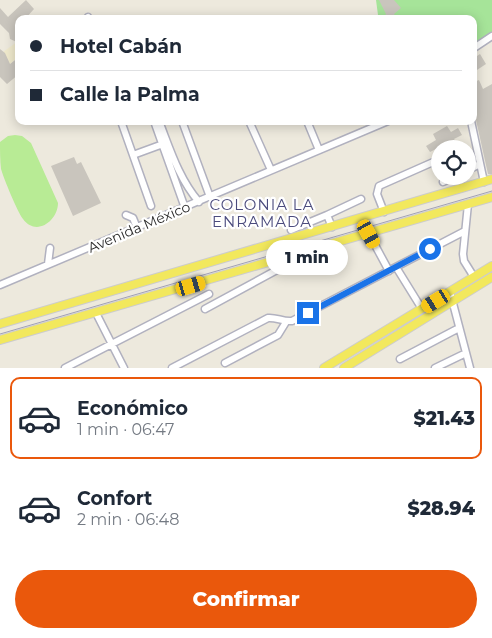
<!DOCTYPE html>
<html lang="es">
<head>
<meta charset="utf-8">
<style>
  :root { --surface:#fff; --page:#f2f2f3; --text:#1f2937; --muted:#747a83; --line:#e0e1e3; --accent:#ea580c }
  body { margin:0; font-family:Montserrat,sans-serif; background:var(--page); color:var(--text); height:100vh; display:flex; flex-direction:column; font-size:19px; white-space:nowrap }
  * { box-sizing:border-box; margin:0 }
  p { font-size:16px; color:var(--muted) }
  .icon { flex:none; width:28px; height:28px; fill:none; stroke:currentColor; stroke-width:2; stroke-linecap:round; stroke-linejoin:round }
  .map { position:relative; height:368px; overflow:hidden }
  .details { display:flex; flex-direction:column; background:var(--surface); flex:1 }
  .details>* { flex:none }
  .top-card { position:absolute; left:15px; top:15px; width:462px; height:110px; border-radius:10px; box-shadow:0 2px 12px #0003; display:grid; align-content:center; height:110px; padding:0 15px; background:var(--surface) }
  .controls { position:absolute; left:431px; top:140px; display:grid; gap:10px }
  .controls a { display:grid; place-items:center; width:45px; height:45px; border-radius:50%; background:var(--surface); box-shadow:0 2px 12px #0003; font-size:25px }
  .end { position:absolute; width:22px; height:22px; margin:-11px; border:6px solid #1a73e8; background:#fff; box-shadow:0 0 0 2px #fff }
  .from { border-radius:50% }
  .bubble { position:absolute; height:35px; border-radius:18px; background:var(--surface); box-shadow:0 2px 12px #0003; font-size:16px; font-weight:800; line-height:35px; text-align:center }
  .car { position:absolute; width:15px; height:30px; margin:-15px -8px; border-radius:6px; box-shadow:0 0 4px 1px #0007; background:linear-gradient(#f5c518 24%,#345 0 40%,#f5c518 0 76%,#345 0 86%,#f5c518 0) }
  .top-card b { display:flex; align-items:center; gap:18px; height:48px; font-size:19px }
  .top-card b+b { border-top:1px solid var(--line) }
  .top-card i { width:12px; height:12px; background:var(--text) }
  ul { padding:9px 0 0; list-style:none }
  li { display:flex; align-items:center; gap:15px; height:82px; margin:0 10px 8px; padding:0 5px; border:2px solid transparent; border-radius:10px }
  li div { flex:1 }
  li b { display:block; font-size:19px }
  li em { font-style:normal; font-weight:800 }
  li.active { border-color:var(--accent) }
  li>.icon { width:45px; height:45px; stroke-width:1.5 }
  .primary-button { display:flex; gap:10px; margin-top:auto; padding:10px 15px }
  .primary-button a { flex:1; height:58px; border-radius:30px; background:var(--accent); color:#fff; font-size:20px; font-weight:800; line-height:58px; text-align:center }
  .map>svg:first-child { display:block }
  .education { fill:#efe9cc }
  .green { fill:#a6e499 }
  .pitch { fill:#b8eb95 }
  .building { fill:#c9c5bd }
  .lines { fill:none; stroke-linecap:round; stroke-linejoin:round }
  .minor-casing { stroke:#b1b1bf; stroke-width:9 }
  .major-casing { stroke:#ccc; stroke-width:10 }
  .minor { stroke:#fff; stroke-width:6 }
  .major { stroke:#f2e85d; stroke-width:8 }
  .tram { stroke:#a0a0b6; stroke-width:1 }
  .route { stroke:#1a73e8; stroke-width:6 }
  .labels { text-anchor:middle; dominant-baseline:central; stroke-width:4.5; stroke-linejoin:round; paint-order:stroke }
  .street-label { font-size:14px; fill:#2b2b2b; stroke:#fff }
  .neighbourhood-label { font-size:15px; letter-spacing:1px; fill:#4b4b7d; stroke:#fff }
</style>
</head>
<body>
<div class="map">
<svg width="492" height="368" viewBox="0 0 492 368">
  <rect width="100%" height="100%" fill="#ede9dd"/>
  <path class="education" d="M17,42l2,2v12l-9,8 -7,-12z"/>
  <path class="green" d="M376,0h116v39l-18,11v-31h-101l5,-4z"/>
  <path class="pitch" d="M15,135l7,1 9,7 27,60c0,18 -22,34 -35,16 -6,-8 -19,-40 -22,-50 -1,-8 -1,-19 -1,-27l8,-6z"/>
  <path class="building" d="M26,0l8,9 -9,10h-6v24l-9,-4 -1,-6 -9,-9v-16l8,9z
    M379,0h15l7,8 -7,6 3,5h-14l3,-5z
    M0,49l5,4 5,11 9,-7v17l-12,10 -7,-7z
    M480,54l6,10 -12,8v-14z
    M479,80l4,9 9,-5v90h-4l-12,-54 -2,-3v-24l2,-1 -2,-10z
    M447,126l4,6 7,-4 4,7 -8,4 4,6 -7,4h-10l-1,-2 -10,5 -4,-6 10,-6 -3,-6z
    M74,157l3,7 4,-2 20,41 -28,13 -22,-50z"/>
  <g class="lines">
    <defs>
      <path id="minor" d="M88,17l1,2
        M474,48l18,-12
        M154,121l31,87
        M159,121c11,28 20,58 40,81
        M182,121l28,76
        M249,121l22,49
        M307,121l12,29
        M471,121l13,61
        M122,124l29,82
        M133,155l30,-11
        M468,170l12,-6
        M443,182l12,-6
        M468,204l-5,50 1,7 10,16
        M384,212l-7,-18 2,-8 61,-27
        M126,215l7,3 4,10
        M332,227l-5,-12 34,-16
        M291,230l36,-15
        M369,234l20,37
        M48,264l2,-16
        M396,267l26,42
        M0,285l388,-164
        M450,292l20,76
        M205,309l81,-44 1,-7
        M96,313l28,55
        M400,359l59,-31
        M225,363l53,-28 8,-13
        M65,368l144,-74
        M172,368l96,-50c8,-1 15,4 24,3l173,-90
        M435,368l31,-15"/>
      <path id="major" d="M0,324l492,-145
        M0,340l492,-143
        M324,368l168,-102
        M344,368l148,-91"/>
    </defs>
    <use href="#minor" class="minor-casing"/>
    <use href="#major" class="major-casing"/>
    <use href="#minor" class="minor"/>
    <use href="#major" class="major"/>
    <path class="tram" d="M0,334l492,-143"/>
  </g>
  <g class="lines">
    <path class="route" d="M308,313l122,-64"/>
  </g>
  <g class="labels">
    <g class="street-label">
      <text transform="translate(139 227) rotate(-23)">Avenida México</text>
    </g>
    <g class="neighbourhood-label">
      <text x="262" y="204">COLONIA LA<tspan x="262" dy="17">ENRAMADA</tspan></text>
    </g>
  </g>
</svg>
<div class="controls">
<a><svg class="icon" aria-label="locate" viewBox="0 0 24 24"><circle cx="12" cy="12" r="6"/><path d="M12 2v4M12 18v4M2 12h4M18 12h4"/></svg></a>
</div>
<i class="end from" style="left:430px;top:249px"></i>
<i class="end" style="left:308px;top:313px"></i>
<div class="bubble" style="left:266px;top:240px;width:82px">1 min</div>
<i class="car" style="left:369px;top:234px;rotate:151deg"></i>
<i class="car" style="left:191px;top:286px;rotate:74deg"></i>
<i class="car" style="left:436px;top:301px;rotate:239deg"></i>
<div class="top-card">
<b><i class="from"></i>Hotel Cabán</b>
<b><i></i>Calle la Palma</b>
</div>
</div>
<section class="details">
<ul>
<li class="active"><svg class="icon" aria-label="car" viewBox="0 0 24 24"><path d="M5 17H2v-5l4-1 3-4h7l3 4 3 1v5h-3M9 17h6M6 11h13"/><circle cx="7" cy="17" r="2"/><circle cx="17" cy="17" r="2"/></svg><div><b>Económico</b><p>1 min · 06:47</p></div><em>$21.43</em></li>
<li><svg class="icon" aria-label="car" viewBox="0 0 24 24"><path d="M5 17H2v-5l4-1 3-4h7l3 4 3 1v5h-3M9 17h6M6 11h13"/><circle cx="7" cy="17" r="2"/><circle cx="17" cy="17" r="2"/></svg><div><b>Confort</b><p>2 min · 06:48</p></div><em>$28.94</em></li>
</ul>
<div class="primary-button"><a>Confirmar</a></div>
</section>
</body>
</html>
